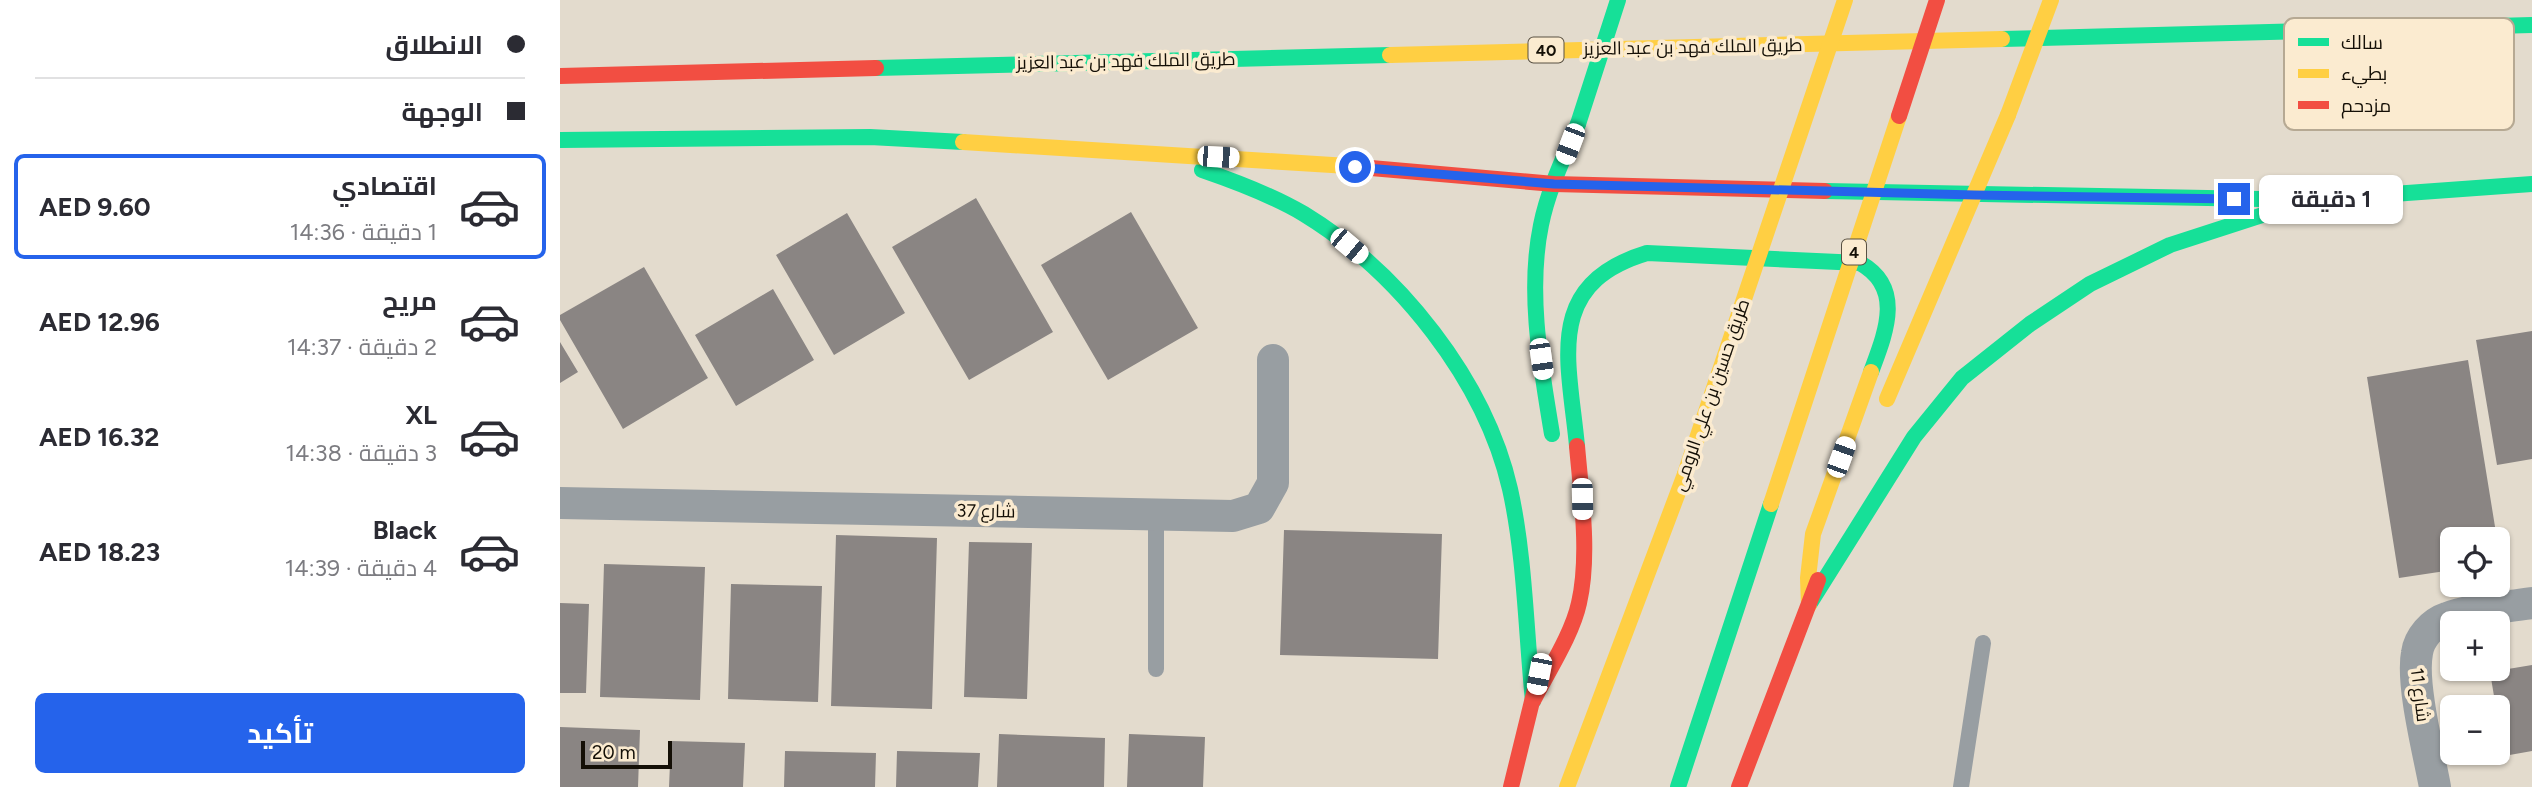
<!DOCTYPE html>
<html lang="ar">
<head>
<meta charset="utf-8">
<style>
  :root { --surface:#fff; --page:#f7f7f7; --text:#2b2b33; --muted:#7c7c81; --line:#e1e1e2; --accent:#2563eb }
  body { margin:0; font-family:Figtree,Cairo,sans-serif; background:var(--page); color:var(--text); direction:rtl; height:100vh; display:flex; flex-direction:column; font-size:26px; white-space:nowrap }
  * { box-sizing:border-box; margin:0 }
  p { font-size:23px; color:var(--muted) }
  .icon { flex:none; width:38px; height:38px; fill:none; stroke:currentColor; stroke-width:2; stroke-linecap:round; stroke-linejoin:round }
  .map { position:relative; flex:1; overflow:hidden; direction:ltr }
  .sheet { display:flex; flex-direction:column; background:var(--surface); width:560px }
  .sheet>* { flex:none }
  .guide { display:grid; align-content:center; height:154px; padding:0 35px; background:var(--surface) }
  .tools { position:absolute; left:1880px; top:527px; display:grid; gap:14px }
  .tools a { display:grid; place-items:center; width:70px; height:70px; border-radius:10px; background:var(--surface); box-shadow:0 2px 5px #0004; font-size:35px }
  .scale { position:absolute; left:21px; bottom:18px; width:91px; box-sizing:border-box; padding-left:7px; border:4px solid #140f06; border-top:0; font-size:19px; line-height:24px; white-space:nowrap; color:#140f06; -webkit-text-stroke:5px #fbebd0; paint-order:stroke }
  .end { position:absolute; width:32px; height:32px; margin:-16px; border:9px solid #2563eb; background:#fff; box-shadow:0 0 0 4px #fff }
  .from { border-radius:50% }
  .bubble { position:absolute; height:49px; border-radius:10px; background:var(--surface); box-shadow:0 2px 5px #0004; font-size:23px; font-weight:700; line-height:49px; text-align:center; direction:rtl }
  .car { position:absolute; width:21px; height:42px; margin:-21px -10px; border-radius:9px; box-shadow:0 0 5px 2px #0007; background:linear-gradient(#fff 24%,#345 0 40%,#fff 0 76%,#345 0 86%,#fff 0) }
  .guide b { display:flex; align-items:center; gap:24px; height:66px; font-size:26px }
  .guide b+b { border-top:2px solid var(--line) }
  .guide i { width:18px; height:18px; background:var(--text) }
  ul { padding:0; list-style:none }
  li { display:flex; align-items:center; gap:21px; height:105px; margin:0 14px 10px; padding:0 21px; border:4px solid transparent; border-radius:10px }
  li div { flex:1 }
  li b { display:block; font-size:26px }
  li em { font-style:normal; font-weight:700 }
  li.active { border-color:var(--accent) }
  li>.icon { width:63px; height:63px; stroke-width:1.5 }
  .action { display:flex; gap:14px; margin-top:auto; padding:14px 35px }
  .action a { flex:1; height:80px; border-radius:10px; background:var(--accent); color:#fff; font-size:28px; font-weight:700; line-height:80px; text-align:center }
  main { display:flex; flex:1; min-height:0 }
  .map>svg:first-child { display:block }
  .building { fill:#8a8583 }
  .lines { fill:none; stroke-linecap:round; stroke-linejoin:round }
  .lane { stroke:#989ea2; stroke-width:16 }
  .street { stroke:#989ea2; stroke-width:32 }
  .fast { stroke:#16e098; stroke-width:16 }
  .slow { stroke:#ffcf43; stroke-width:16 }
  .jam { stroke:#f24e42; stroke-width:16 }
  .fast-bridge { stroke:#16e098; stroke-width:16 }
  .slow-bridge { stroke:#ffcf43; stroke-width:16 }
  .jam-bridge { stroke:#f24e42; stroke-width:16 }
  .route { stroke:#2563eb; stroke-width:9 }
  .labels { text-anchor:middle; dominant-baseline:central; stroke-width:7; stroke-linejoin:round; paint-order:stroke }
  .shield { fill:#fbebd0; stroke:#595143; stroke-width:2 }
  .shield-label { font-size:16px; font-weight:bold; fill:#140f06 }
  .street-label { font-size:18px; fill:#140f06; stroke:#fbebd0 }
  .key { fill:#fbebd0; stroke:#b6a993; stroke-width:2 }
  .key-label { font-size:19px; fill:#140f06 }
</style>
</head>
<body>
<main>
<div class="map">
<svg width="1972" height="787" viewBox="0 0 1972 787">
  <rect width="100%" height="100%" fill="#e3dbcd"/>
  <path class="building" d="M416,198l77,134 -84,48 -77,-133z
    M571,212l67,116 -90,52 -67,-115z
    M287,213l58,100 -71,42 -58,-100z
    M84,267l64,111 -85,51 -63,-109v-5z
    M213,289l41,71 -78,46 -41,-71z
    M1972,331v128l-35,6 -21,-125z
    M0,342l18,30 -18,11z
    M1908,360l29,179h-45v31l-53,8 -32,-201z
    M724,530l158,4 -4,125 -158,-4z
    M276,535l101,3 -5,171 -101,-3z
    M409,542l63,1 -5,156 -63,-2z
    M44,564l101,3 -5,133 -100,-3z
    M171,584l91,2 -4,116 -90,-3z
    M0,603l29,1 -3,89h-26z
    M1972,665v86l-28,5 -14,-84z
    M0,727l80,3 -2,57h-78z
    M439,734l106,4 -1,49h-107z
    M569,734l76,3 -2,50h-76z
    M111,741l74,2 -2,44h-74z
    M225,751l91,2 -1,34h-91z
    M337,751l83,2 -2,34h-82z"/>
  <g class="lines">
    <path class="lane" d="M596,669v-154
      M1401,787l22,-144"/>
    <path class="street" d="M0,503l673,13 26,-8 14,-25v-123
      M1875,787c-6,-33 -24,-103 -18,-134 2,-15 15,-30 30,-35 22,-9 61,-11 85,-15"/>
    <path class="fast" d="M1442,39l530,-14
      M316,68l514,-13
      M0,140l310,-3 93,5
      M642,170c35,12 70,25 102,44 95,58 181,166 206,275 15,67 16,144 23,212
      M1265,191l485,9 222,-16
      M992,434c-11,-67 -25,-141 -11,-209 7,-35 23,-68 37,-101
      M1017,446c-8,-85 -34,-162 70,-193l213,10c45,25 25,71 11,109
      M1250,603l104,-166 48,-59 68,-54 60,-40 80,-39 111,-36
      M1118,787l93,-283"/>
    <path class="slow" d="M830,55l612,-16
      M403,142l385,24
      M1327,399l121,-284
      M1249,605l-1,-27 5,-44 58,-162
      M1007,787l118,-313"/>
    <path class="jam" d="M0,76l316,-8
      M788,166l206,18 271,7
      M973,701c15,-30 39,-66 46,-98 11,-47 2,-110 -2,-157
      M951,787l27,-110
      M1179,787l79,-207"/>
    <path class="fast-bridge" d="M1018,124l40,-124"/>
    <path class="slow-bridge" d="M1448,115l43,-115
      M1125,474l160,-474
      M1211,504l128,-388"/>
    <path class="jam-bridge" d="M1339,116l38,-116"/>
  </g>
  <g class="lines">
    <path class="route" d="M795,167l199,17 420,11 260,4"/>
  </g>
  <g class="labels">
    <g class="shield">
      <rect x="968.5" y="37.5" width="35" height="25" rx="5"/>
      <rect x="1282" y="239.5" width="24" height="25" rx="5"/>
    </g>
    <g class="shield-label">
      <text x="986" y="50">40</text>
      <text x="1294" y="252">4</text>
    </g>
    <g class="street-label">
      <text transform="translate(1133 47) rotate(-1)">طريق الملك فهد بن عبد العزيز</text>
      <text transform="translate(566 61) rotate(-1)">طريق الملك فهد بن عبد العزيز</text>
      <text transform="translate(1151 395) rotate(-71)">طريق حسين بن علي الرومي</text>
      <text transform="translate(426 511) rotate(1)">شارع 37</text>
      <text transform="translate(1860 695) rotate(83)">شارع 11</text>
    </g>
  </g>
  <rect x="1724" y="18" width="230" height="112" rx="10" class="key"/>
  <rect x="1738" y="38" width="31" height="8" fill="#16e098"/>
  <rect x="1738" y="69" width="31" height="9" fill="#ffcf43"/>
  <rect x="1738" y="101" width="31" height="8" fill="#f24e42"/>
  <g class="key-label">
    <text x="1781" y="49">سالك</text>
    <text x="1781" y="80">بطيء</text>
    <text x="1781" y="112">مزدحم</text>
  </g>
</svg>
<div class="tools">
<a><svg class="icon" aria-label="locate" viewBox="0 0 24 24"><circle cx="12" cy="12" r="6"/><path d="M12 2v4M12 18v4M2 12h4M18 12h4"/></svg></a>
<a>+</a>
<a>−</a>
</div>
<div class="scale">20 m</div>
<i class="end from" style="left:795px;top:167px"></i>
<i class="end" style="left:1674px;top:199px"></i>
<div class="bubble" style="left:1699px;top:175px;width:144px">1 دقيقة</div>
<i class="car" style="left:1010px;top:144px;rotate:201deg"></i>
<i class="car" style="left:658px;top:157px;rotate:93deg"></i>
<i class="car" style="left:789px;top:246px;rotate:130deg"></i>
<i class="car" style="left:981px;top:359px;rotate:172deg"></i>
<i class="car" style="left:1281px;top:457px;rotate:20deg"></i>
<i class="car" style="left:1022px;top:499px;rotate:179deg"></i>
<i class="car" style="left:979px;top:674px;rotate:191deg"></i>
</div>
<section class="sheet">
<div class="guide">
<b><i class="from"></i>الانطلاق</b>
<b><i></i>الوجهة</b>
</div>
<ul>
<li class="active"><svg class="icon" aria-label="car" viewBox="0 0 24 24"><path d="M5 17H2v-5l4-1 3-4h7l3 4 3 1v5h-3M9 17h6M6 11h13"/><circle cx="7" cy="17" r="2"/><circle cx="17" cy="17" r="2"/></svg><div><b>اقتصادي</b><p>1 دقيقة · 14:36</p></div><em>AED 9.60</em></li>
<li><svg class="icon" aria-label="car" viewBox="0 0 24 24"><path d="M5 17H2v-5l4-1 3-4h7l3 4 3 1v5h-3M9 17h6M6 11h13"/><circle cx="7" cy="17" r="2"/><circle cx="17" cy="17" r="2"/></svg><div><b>مريح</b><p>2 دقيقة · 14:37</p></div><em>AED 12.96</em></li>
<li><svg class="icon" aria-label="car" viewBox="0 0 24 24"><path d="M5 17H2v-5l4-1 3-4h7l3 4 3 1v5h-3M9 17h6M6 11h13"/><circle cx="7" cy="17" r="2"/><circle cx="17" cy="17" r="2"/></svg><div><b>XL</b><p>3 دقيقة · 14:38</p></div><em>AED 16.32</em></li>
<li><svg class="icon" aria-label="car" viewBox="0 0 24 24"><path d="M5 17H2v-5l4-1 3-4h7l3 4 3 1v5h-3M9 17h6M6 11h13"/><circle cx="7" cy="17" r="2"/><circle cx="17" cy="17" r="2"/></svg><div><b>Black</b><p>4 دقيقة · 14:39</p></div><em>AED 18.23</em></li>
</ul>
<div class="action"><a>تأكيد</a></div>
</section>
</main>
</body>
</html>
